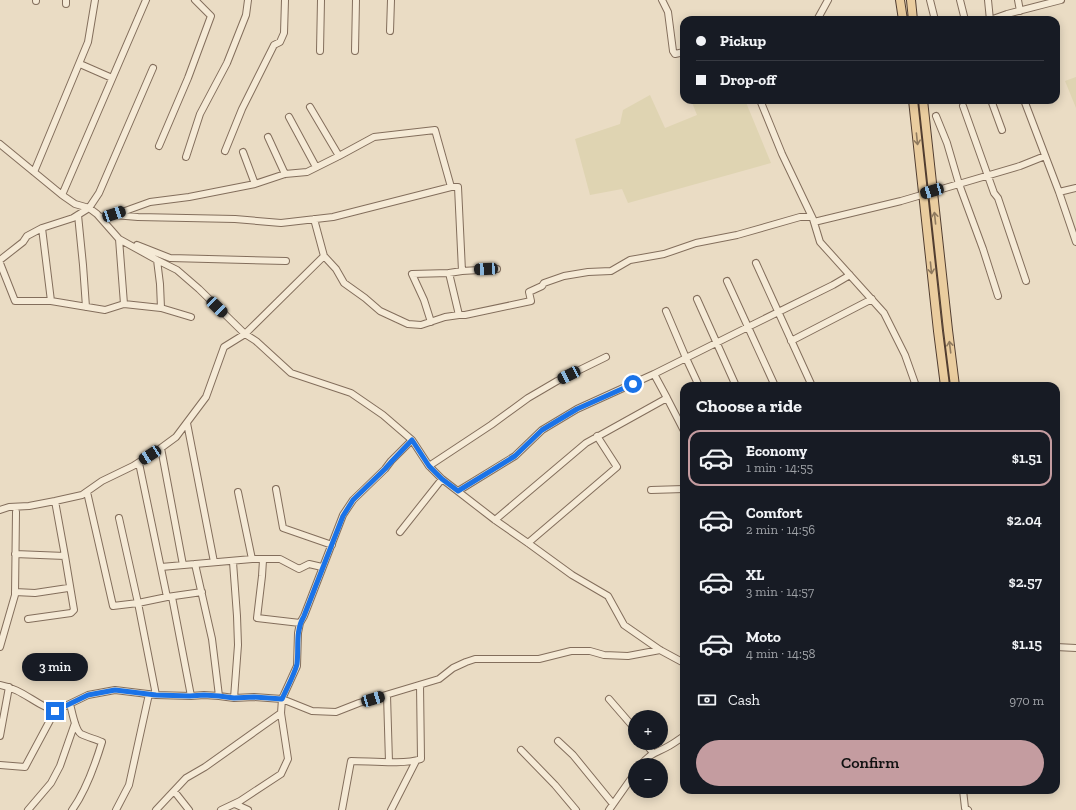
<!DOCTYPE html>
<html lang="en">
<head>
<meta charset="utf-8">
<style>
  :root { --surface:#171b24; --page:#20242c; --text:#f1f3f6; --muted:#9ea1a6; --line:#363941; --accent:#c49ca0 }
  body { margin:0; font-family:"Zilla Slab",serif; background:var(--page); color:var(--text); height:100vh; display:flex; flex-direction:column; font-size:15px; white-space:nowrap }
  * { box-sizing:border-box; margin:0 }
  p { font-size:13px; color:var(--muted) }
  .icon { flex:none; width:22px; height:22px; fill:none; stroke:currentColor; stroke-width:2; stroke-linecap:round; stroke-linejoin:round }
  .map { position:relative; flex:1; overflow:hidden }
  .sheet { position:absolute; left:680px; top:382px; width:380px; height:412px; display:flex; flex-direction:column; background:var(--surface); border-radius:12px; box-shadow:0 2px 10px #0003 }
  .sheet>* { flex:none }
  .banner { position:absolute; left:680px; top:16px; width:380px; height:88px; border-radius:12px; box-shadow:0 2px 10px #0003; display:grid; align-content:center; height:88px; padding:0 16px; background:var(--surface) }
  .fabs { position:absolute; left:628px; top:710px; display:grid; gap:8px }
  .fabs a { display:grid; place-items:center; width:40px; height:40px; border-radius:50%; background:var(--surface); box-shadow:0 2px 10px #0003; font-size:20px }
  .end { position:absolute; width:18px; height:18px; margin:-9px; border:5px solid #1a73e8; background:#fff; box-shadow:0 0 0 2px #fff }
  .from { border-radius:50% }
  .bubble { position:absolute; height:28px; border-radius:14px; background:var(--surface); box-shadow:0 2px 10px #0003; font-size:13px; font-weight:600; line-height:28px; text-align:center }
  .car { position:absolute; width:12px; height:24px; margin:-12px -6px; border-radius:5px; box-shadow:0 0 3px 1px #0007; background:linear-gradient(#222 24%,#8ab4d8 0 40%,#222 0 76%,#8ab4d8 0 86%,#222 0) }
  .banner b { display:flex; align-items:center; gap:14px; height:38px; font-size:15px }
  .banner b+b { border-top:1px solid var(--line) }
  .banner i { width:10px; height:10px; background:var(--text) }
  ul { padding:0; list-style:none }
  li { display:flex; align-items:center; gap:12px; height:56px; margin:0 8px 6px; padding:0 8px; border:2px solid transparent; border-radius:12px }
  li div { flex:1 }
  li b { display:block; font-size:15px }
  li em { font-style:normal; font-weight:600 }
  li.selected { border-color:var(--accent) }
  li>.icon { width:36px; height:36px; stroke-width:1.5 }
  h2 { padding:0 16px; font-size:18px; line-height:48px }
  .pay { display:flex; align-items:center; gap:10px; height:44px; padding:0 16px; font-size:15px }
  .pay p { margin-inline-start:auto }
  .button { display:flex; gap:8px; margin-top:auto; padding:8px 16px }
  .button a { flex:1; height:46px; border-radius:24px; background:var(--accent); color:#111; font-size:16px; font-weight:600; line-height:46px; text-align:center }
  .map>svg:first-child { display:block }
  .farmland { fill:#dfd4b2 }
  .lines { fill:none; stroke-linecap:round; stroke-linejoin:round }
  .minor-casing { stroke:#836e5c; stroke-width:8 }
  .major-casing { stroke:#513d30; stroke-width:10 }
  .minor { stroke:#f5ead6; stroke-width:6 }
  .major { stroke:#eacd9f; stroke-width:8 }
  .oneway { stroke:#8f7a5f }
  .route { stroke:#1a73e8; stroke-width:5 }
</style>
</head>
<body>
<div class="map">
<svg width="1076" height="810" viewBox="0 0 1076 810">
  <rect width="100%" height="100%" fill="#eadcc4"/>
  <path class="farmland" d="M1076,77v31l-11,-27z
    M650,95l15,33 32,-13 -6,-15h54l26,63 -143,40 -6,-14 -32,6 -15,-56 45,-15 3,-14z"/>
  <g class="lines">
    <defs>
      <path id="minor" d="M662,0l6,12 5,39 2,3 9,-2
        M930,0l5,20
        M960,0l5,20
        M988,0l2,20 17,-6 54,-14
        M1018,0l2,11
        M36,1v-1
        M66,4v-4
        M817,20l11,-20
        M390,31l1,-31
        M320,51l1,-51
        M355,51l1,-51
        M80,64l32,14
        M760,100l22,54 31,65 7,23 64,71 21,42 11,31
        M991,100l11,30
        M1024,100l35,92 17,50
        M963,106l31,87 4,5 28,83
        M310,107l29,49
        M936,116l11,27 12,41 24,65 15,47
        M289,117l27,50
        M268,137l17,37
        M0,144l62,51 13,9 14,4 8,6 22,25 38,21 20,10 22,19 46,45 11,7 35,32 60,20 32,22 29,25 17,26 13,13 53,41 33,23 44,32 36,21 16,29 36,25 24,13
        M159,146l29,-68 23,-62 -16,-16
        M225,151l17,-42 32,-64 6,-3 4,-9 1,-33
        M243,152l12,32
        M186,157l14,-43 27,-51 19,-48 2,-15
        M34,172l54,-130 7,-42
        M1059,192l17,-4
        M62,195l84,-195
        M78,215l5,50 3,42
        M114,215l24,2 97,2 46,4 52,-6 118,-30h7l4,84
        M101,217l13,-2 36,-13 39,-5 66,-13 30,-10 22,-2 32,-16 35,-19 61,-7 16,57
        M314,219l10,37 12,13 8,14 21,15 15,13 28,13 13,1 24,-8 14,-2h6l66,-14 -2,-9 13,-6 2,-3 20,-7 24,-4 23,-1 19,-11 34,-6 32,-11 41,-8 63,-18h12
        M814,222l87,-21 119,-35 25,-10
        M42,228l9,73
        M119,239l5,65
        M137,245l33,13 116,3
        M0,260l23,-18 4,-6 15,-8 31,-10 16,-10 10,-15 54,-125
        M157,260l3,24 1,24
        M0,263l15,38h36l54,9 19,-6 37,4 30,9
        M756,263l56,123
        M449,273l10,42
        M727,281l48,105
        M697,299l39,87
        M666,311l20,47 13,28
        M431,322l-7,-22 -12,-26 37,-1 13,-2 35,-2
        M791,341l81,-42
        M667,398l17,33
        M187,423l27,139
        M161,448l22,117
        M139,463l28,134
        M429,466l62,-41 37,-27 29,-17 49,-24
        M276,489l7,39 49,17
        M651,490l33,-1
        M458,491l57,-35 27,-26 35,-21 77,-35 94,-47 85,-42 17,-10
        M87,492l26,114 25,-3 29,-6 35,-5
        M238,492l14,67
        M0,510l9,-3 20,-1 26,-5 27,-6 20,-14 31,-15 28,-18 15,-11 30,-40 18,-50 21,-13 79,-78
        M119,518l19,85 18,92
        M495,520l91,-77 81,-45 -13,-24
        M400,532l42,-53
        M528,543l89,-76 -20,-31
        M15,554l50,2
        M263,560l-1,16 -5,42 43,5
        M233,562l4,54 1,29 -4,53
        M195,564l17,75 7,57
        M161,567l91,-8h28l19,10 10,-5 13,3
        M15,592l20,1 33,-5
        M172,597l19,99
        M28,619l43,-6 3,-3 -9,-54 -10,-55
        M0,647l15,-52 1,-83
        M1056,647l20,1
        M0,685c16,3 26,11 40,19 5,3 10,5 15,7l33,-16 27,-5 41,5 35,1 13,-1 15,1 15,2 20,-1 28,2 30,12 24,1 23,-9 80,-24 14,-11 13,-6 9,-3h64l32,-8h19l14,4 24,1 32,-6
        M387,695l2,67
        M609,699l26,30
        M70,704c2,7 5,26 11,30 6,3 14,5 21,8 -7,23 -16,49 -30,68
        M0,736l9,-49
        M558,741l15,14 40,49
        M645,743l8,10
        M521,750l34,35 21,25
        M0,765l25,2 30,-56
        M641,765c9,-12 15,-12 26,-18 6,-3 11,-7 17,-11
        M963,790l2,18 3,2
        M174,791l15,19
        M235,804l13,6
        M28,810l23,-27 9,-17 15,-43
        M116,810l13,-25 20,-91
        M156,810l30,-32 19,-11 76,-54
        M221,810l19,-9 41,-27 7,-15 -7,-46 1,-14 15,-33 1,-33 2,-10 4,-7 39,-101 10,-15 32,-31 6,-8 21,-21
        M342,810l9,-49c19,0 52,4 70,-2l-1,-74
        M391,810l25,-49
        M609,810l26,-37"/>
      <path id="major" d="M900,0l3,20
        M911,0l2,20
        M913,100l25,231 7,55
        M923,100l25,230 7,56"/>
    </defs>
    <use href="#minor" class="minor-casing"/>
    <use href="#major" class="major-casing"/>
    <use href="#minor" class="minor"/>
    <use href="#major" class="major"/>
  </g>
  <defs><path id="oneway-shaft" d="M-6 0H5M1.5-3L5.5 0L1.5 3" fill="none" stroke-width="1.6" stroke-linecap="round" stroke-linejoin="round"/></defs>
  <g class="oneway">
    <use href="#oneway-shaft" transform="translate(917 139) rotate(84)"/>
    <use href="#oneway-shaft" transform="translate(935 218) rotate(-96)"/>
    <use href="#oneway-shaft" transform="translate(931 268) rotate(84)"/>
    <use href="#oneway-shaft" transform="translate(950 347) rotate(-97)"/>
  </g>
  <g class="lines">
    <path class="route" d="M55,711l33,-16 27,-5 41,5 34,1 14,-1 15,1 15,2 20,-1 28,2c4,-9 13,-26 15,-35 2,-16 -2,-33 7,-48l39,-100 10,-16 32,-31 7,-8 20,-21 17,26 13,13 16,12 57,-35 27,-26 35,-21 56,-25"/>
  </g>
</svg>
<div class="fabs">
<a>+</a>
<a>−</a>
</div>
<i class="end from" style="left:633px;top:384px"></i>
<i class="end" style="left:55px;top:711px"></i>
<div class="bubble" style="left:22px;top:653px;width:66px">3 min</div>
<i class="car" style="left:932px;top:191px;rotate:254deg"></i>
<i class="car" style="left:114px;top:214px;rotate:72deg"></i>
<i class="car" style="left:486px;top:269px;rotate:267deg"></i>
<i class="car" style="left:217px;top:307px;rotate:134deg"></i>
<i class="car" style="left:569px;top:375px;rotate:244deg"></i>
<i class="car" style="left:150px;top:455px;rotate:237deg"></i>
<i class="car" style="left:373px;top:699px;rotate:74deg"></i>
<div class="banner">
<b><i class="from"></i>Pickup</b>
<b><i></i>Drop-off</b>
</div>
<section class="sheet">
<h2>Choose a ride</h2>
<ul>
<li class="selected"><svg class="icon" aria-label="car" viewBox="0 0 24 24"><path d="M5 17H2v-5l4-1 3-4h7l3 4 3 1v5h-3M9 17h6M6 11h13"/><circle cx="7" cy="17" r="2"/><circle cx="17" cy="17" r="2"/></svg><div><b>Economy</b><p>1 min · 14:55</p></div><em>$1.51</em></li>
<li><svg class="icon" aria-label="car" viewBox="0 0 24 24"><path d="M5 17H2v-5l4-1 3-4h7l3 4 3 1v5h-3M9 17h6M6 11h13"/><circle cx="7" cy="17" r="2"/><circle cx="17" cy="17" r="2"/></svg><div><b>Comfort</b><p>2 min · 14:56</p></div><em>$2.04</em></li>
<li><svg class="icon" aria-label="car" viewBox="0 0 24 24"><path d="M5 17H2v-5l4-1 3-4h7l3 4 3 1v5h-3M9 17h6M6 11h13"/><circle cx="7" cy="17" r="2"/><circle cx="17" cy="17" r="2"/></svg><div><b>XL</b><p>3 min · 14:57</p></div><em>$2.57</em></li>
<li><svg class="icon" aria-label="car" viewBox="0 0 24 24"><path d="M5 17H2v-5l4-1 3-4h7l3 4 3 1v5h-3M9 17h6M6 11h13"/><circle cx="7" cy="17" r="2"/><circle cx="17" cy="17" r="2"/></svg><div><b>Moto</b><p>4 min · 14:58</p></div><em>$1.15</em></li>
</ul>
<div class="pay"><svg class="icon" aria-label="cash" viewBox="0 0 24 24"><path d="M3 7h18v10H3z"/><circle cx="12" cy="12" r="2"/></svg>Cash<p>970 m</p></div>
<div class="button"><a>Confirm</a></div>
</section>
</div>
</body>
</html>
